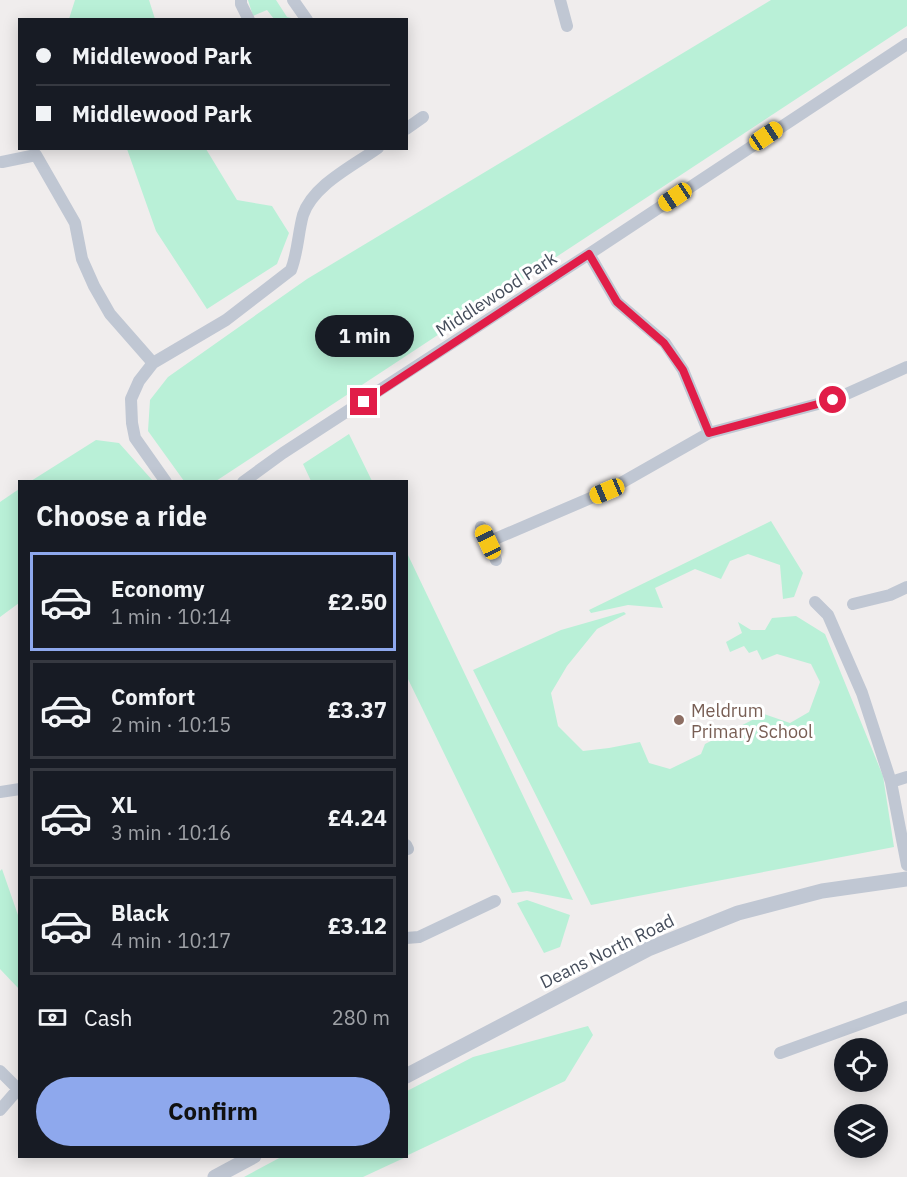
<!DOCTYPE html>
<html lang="en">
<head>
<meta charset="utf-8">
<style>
  :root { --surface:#171b24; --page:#242831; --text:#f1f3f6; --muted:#9ea1a6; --line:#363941; --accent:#8ea8ed }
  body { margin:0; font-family:"IBM Plex Sans",sans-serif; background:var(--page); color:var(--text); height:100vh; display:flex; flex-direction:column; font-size:22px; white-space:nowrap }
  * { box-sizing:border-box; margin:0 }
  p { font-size:20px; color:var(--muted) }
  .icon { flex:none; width:33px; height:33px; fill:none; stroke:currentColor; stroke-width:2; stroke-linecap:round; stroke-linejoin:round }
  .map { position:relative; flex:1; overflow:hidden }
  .drawer { position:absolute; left:18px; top:480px; width:390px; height:678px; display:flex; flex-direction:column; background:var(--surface); border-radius:0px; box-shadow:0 3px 15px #0003 }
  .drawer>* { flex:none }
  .guide { position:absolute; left:18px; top:18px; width:390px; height:132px; border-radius:0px; box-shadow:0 3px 15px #0003; display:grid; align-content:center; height:132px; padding:0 18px; background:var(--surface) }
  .fabs { position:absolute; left:834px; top:1038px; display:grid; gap:12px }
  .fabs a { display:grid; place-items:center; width:54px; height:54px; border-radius:50%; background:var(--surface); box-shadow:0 3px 15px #0003; font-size:30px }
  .end { position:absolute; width:27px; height:27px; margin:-14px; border:8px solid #e11d48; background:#fff; box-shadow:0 0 0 3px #fff }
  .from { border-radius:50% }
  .bubble { position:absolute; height:42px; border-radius:21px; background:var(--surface); box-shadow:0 3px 15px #0003; font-size:20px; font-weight:700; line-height:42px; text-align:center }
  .car { position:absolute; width:18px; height:36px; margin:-18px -9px; border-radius:8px; box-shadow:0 0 4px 2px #0007; background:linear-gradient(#f5c518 24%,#345 0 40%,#f5c518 0 76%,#345 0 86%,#f5c518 0) }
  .guide b { display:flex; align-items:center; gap:21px; height:57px; font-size:22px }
  .guide b+b { border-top:2px solid var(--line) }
  .guide i { width:15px; height:15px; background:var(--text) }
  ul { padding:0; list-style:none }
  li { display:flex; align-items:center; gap:18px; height:99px; margin:0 12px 9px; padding:0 6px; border:3px solid var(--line); border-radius:0px }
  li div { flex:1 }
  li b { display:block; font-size:22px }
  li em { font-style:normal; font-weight:700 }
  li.active { border-color:var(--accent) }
  li>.icon { width:54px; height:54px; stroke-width:1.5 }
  h2 { padding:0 18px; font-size:27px; line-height:72px }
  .pay { display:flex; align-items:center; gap:15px; height:66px; padding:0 18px; font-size:22px }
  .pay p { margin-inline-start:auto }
  .action { display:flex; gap:12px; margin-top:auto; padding:12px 18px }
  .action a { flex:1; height:69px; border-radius:36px; background:var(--accent); color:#111; font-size:24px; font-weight:700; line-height:69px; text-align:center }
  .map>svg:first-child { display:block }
  .green { fill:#b9f0d7 }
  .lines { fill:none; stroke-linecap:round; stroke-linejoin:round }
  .minor { stroke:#c0c7d3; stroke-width:12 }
  .tertiary { stroke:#c0c7d3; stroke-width:15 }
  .route { stroke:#e11d48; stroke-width:8 }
  .education-dot { fill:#8d6e63; stroke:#fff; stroke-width:2 }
  .labels { text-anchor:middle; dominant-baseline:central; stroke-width:6; stroke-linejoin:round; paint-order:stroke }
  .street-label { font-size:18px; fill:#454d5b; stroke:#fff }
  .education-label { font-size:18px; fill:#785e54; stroke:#fff; text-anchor:start }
</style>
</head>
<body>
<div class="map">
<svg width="907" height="1177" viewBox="0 0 907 1177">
  <rect width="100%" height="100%" fill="#f0eded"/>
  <path class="green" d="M75,0h74l6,19h-86z
    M248,0h28l11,17 9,2h-22l-7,-9 -14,6z
    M771,0h136v26l-691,455h-32l-36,-50 2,-31 18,-23 139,-98z
    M127,149h79l31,51 35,6 17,27 -12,31 -70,45 -51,-78z
    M349,434l23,47h-61l-8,-17z
    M96,440l23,3 34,38h-122z
    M19,489v114l-19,14v-115z
    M771,521l32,52 -9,24 -11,2 -3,-34 -32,-11 -18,7 -9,18 -26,-10 -40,19 8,20 -35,-3 -37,8 -2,-3z
    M406,553h1l166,347 -46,-9 -15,2 -105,-216z
    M624,612l2,2 -29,15 -30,37 -16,27 7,33 25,25 26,-3 31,-6 9,21 21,6 31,-15 4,-10 59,-30 26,9 19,-11 11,-30 -9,-18 -34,-10 -15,6 -5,-10 -8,3 -5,-7 -14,6 -4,-10 16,-9 -4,-11 13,8h14l7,-12 24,-2 29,18 58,142 11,71 -303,58 -118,-235 88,-40z
    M2,869l17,49v71l-19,-20v-98z
    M527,900l43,15 -10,32 -16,6 -27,-50z
    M588,1026l5,9 -28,46 -159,75 1,-65 66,-34z
    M283,1156h123v1l-43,20h-119z"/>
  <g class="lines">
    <path class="minor" d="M241,0v4l8,16
      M293,0l14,20
      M560,0l7,26
      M406,129l17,-12
      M2,162l34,-7 39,68 7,36 12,27 16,28 43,49
      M589,254l28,48 48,41 18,27 26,63
      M166,482l-31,-44 -3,-15 -1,-24 8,-18 14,-18 73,-43 65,-50c7,-18 7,-37 12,-55 10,-30 50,-49 75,-67
      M243,482l40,-29 306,-199 318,-210
      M481,527l7,15 119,-51 102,-58 124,-33 74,-33
      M488,542l8,18
      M815,602l13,13 34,78 29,89 16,83
      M853,604l37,-9 17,-8
      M891,782l16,-5
      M0,792l20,-3
      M406,845l2,4
      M406,938l13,-1 76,-36
      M780,1053l127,-46
      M0,1071l18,18
      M0,1110l20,-23"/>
    <path class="tertiary" d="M406,1076l242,-127 90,-36 84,-22 85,-12
      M215,1177l39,-21"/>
  </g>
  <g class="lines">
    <path class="route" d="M364,402l225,-148 28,48 47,41 19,27 26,63 124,-33"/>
  </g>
  <circle class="education-dot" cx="679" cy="720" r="6"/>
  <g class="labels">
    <g class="street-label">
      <text transform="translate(496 294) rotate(-33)">Middlewood Park</text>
      <text transform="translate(607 951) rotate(-26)">Deans North Road</text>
    </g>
    <g class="education-label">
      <text x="691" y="710">Meldrum<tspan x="691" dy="21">Primary School</tspan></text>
    </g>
  </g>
</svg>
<div class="fabs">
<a><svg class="icon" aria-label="locate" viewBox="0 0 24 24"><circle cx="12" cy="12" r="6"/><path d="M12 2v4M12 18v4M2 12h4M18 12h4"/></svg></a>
<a><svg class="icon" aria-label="layers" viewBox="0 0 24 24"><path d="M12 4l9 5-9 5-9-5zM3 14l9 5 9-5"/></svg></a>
</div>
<i class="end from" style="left:833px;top:400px"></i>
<i class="end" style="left:364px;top:402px"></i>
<div class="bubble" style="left:315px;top:315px;width:99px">1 min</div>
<i class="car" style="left:766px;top:136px;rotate:56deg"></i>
<i class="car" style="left:675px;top:197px;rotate:236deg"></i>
<i class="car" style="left:607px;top:491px;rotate:247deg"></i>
<i class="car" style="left:488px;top:542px;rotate:335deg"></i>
<div class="guide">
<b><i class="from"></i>Middlewood Park</b>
<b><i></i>Middlewood Park</b>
</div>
<section class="drawer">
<h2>Choose a ride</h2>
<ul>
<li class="active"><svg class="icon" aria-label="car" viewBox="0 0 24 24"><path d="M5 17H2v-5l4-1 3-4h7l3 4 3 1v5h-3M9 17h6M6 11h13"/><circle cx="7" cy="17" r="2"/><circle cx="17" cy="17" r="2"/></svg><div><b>Economy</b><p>1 min · 10:14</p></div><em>£2.50</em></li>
<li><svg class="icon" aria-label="car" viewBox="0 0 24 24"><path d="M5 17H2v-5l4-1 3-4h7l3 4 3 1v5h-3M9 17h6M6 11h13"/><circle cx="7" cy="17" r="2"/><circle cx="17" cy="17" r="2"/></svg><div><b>Comfort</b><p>2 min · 10:15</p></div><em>£3.37</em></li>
<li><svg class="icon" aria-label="car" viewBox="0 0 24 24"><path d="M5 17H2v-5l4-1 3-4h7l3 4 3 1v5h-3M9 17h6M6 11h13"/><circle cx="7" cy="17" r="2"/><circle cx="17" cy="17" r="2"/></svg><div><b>XL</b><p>3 min · 10:16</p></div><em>£4.24</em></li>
<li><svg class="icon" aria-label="car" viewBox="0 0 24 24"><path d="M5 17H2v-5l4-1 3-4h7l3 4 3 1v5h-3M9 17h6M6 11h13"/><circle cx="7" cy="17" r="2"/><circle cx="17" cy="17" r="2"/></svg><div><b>Black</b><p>4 min · 10:17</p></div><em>£3.12</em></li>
</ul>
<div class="pay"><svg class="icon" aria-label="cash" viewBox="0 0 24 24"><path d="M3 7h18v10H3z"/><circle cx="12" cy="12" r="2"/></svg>Cash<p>280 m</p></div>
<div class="action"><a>Confirm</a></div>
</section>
</div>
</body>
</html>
